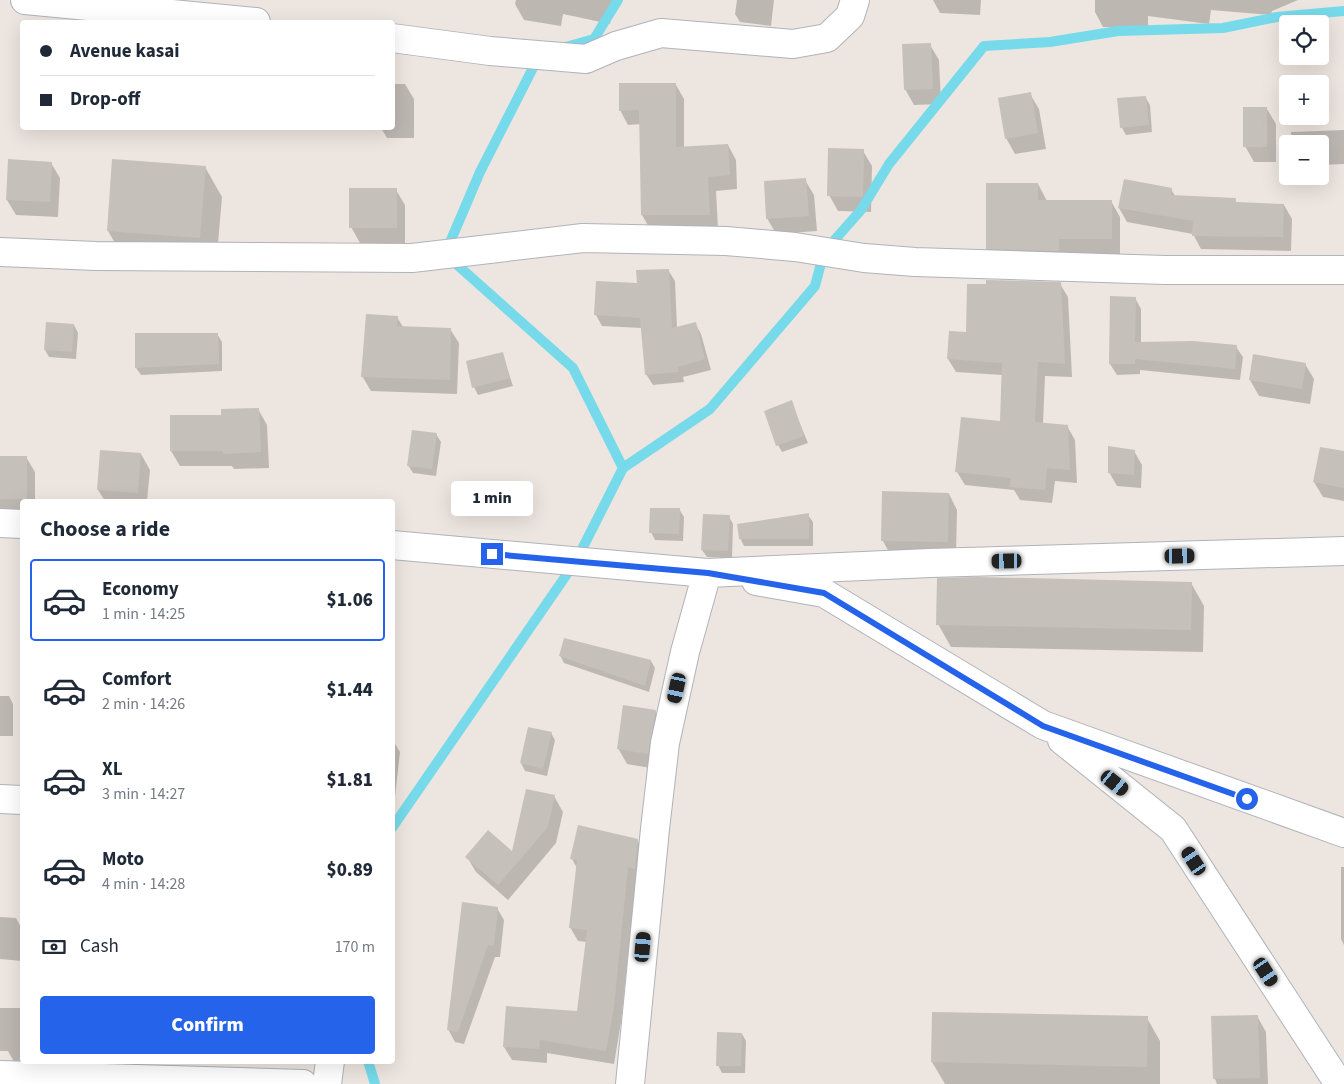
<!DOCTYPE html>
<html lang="en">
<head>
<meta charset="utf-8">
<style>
  :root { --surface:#fff; --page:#f6f6f7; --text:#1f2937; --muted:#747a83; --line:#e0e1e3; --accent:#2563eb }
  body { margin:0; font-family:"Source Sans 3",sans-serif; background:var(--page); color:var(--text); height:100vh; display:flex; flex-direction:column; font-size:19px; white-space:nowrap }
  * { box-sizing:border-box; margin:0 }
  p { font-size:16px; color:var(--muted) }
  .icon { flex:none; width:28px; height:28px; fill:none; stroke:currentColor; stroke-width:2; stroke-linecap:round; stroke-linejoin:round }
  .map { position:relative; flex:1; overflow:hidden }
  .drawer { position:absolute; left:20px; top:499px; width:375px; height:565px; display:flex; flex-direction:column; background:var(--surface); border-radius:5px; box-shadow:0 5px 20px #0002 }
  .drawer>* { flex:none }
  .hud { position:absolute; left:20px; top:20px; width:375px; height:110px; border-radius:5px; box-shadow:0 5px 20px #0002; display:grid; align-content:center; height:110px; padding:0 20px; background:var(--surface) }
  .controls { position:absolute; left:1279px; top:15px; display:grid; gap:10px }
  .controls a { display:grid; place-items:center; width:50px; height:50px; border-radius:5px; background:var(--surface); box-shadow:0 5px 20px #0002; font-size:25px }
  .end { position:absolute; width:22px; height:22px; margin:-11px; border:6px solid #2563eb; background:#fff; box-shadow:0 0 0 2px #fff }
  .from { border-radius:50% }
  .bubble { position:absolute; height:35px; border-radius:5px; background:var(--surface); box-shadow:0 5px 20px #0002; font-size:16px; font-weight:800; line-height:35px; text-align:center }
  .car { position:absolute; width:15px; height:30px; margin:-15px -8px; border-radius:6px; box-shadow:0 0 4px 1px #0007; background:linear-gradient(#222 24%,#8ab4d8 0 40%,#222 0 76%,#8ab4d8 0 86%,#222 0) }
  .hud b { display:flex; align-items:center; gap:18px; height:48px; font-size:19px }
  .hud b+b { border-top:1px solid var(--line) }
  .hud i { width:12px; height:12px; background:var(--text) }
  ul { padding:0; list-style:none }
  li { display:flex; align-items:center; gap:15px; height:82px; margin:0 10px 8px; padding:0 10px; border:2px solid transparent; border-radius:5px }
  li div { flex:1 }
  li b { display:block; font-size:19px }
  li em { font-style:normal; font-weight:800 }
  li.on { border-color:var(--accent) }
  li>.icon { width:45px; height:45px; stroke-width:1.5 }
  h2 { padding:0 20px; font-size:22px; line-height:60px }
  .pay { display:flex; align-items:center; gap:12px; height:55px; padding:0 20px; font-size:19px }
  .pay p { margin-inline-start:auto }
  .button { display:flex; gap:10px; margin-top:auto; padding:10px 20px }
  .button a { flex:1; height:58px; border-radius:5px; background:var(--accent); color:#fff; font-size:20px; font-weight:800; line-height:58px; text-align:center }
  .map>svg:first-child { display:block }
  .shadow { fill:#0003 }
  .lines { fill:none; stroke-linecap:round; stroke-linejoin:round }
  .stream { stroke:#76daea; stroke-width:10 }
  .building { fill:#c6c0ba }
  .minor-casing { stroke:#afb3bc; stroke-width:30 }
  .minor { stroke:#fff; stroke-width:28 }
  .route { stroke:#2563eb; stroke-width:6 }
</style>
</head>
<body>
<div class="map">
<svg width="1344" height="1084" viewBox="0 0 1344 1084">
  <rect width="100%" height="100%" fill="#ede5df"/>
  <path class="shadow" d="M516,0h99l-5,24 -47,-10 -2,12 -37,-6 -9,-16z
    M737,0h37l-3,26 -31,-4 -5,-8z
    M933,0h48l-1,15 -40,-2z
    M1095,0h203l-26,11 -1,4 -60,-5 -2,14 -61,-8v11h-45l-8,-15z
    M930,45l9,15 2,44 -27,1 -9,-16z
    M392,84h13l9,15v39h-27l-6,-10h11z
    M676,85l8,14v49l44,-3 8,15 1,29 -21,2 2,38h-68l-8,-14 -1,-91 -13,1 -8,-15z
    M1030,94l9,15 7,40 -31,5 -9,-16z
    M1145,97l5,8 2,27 -26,3 -4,-7z
    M1267,109l9,15v38h-22l-9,-16z
    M1344,130v34l-24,1v-21h-28l-1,-12z
    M863,151l9,15 -1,46 -33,-1 -9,-16z
    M51,163l9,15 -2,39 -42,-2 -9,-15z
    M205,167l17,30 -6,70 -91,-7 -17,-29z
    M805,180l9,15 3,36 -41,3 -9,-16z
    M1038,184l9,17h64l9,16v37h-53l-71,10 -9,-16z
    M1171,189l4,7 60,3 2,5 47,1 8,14 -1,32 -90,-2 -8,-15 -66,-12 -8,-14z
    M396,190l9,15v38h-45l-9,-16z
    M668,270l7,11 2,47 18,-5 6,11 10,36 -28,7 1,5 -31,3 -7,-11 -4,-46 -40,-2 -6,-11 42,-30z
    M1060,284l8,13 4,80 -27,-1 -2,48 24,2 8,14 2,43 -22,-2 -3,22 -32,-3 -6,-10 -49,-5 -8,-13 44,-50 1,-47 -46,-3 -8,-13 19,-25z
    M1135,298l6,11v34l95,4 7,10 -3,23 -100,-10v4l-23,1 -7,-11z
    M397,317l6,10 47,2 9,14 -2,51 -86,-3 -9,-15z
    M74,325l4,8 -2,26 -27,-2 -4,-7z
    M217,334l5,8v29l-81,4 -5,-7z
    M502,353l11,33 -35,9 -4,-8z
    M1254,356l51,8 9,15 -4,25 -51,-8 -9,-16z
    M791,402l17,41 -26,9 -4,-7z
    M258,409l9,16 2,43 -35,1 -2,-3h-52l-9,-15 51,-35z
    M436,434l5,8 -5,34 -23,-3 -5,-8z
    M1134,451l8,14 -1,23 -24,-2 -8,-14z
    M1344,453v48l-21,-4 -9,-15z
    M141,454l9,16 -3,31h-42l-7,-11z
    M0,457h26l9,15v29h-13v13h-22z
    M949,494l8,16 -1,47 -65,-1 -8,-15z
    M679,509l5,8 -1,24 -28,-1 -4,-8z
    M808,515l5,7v24h-69l-4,-8z
    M729,517l4,7 -1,34 -25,-1 -5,-7z
    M1191,583l13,23 -1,46 -252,-5 -13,-23z
    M560,655l91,6 4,7 -6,24 -85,-29z
    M0,696h9l4,8v32h-13z
    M655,711l9,15 -8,43 -29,-5 -9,-16z
    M551,733l4,7 -8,36 -22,-5 -4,-8z
    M392,739l8,13 -6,54h-2z
    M554,796l9,16 -7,31 -48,57 -32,-28 -9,-15 46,-4z
    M637,840l8,14 -2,28 -7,-2 -15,142 -7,42 -67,-11v10l-35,-3 -8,-13 75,-35 8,-70 -9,-1 -8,-14 7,-59 -5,-9z
    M1341,867h3v78l-3,-6z
    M497,908l7,12 -4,37h-5l-31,87 -9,-2 -7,-13z
    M0,917l16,1 6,11v32l-22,-2z
    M0,1008h22v53h36v7l-41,-1 -9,-16h-8z
    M1257,1016l9,16 2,52h-51l-2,-5 -2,-61z
    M1147,1018l13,23v43h-215l-13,-22z
    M742,1034l4,7 -1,32h-23l-4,-8z"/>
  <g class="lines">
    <path class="stream" d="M562,48l32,-9 24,-39
      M538,58l-58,114 -35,82 128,114 50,100
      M392,828l184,-267 47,-93 87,-59 105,-123 9,-34 37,-42 28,-46 95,-118 66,-4 68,-11 105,-3 54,-11 67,-6
      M368,1061l7,23"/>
  </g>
  <path class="building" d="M931,43l2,46 -29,1 -2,-46z
    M619,83h57v64l52,-3 2,31 -22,2 2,38h-69l-2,-105 -20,1z
    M1031,92l7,41 -33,6 -7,-41z
    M1146,96l3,29 -29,3 -3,-30z
    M1243,107h24v40h-24z
    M828,148l36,1 -1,48 -36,-1z
    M8,159l44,3 -2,40 -44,-2z
    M112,159l94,7 -6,72 -93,-7z
    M806,178l3,38 -43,3 -2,-38z
    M1124,179l48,9 -1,7 65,3 -1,4 49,2 -1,33 -91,-1 1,-15 -75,-13z
    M986,183h52v17h74v39h-53v12l-73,-2z
    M349,188h48v40h-48z
    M669,269l3,59 24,-6 9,37 -27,8v5l-33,3 -5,-57 -46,-3 2,-34 41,2 -1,-13z
    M986,280l75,2 4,82 -27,-2 -3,60 33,3 2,45 -23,-2 -2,22 -35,-3 1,-9 -56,-6 6,-55 39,4 2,-58 -55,-4 2,-28 17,1 1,-48h19z
    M1110,296l26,1 -1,45 58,-1 44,4 -2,24 -100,-10v5h-26z
    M366,314l32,2 -1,10 54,2 -1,52 -89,-3z
    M46,322l28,2 -2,28 -28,-2z
    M135,333h83l1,31 -84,4z
    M503,352l7,26 -38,10 -6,-27z
    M1253,354l53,9 -4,26 -53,-9z
    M792,400l12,36 -28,10 -12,-35z
    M259,408l2,44 -38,2v-3h-53v-36h51v-6z
    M412,430l25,3 -5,36 -25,-3z
    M1108,446l27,4 -1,25 -26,-2z
    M1320,447l24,4v37l-31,-6z
    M100,450l41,3 -3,40 -41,-3z
    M0,456h27v43h-27z
    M882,491l67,2 -1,49 -67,-1z
    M650,508h30l-1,26 -30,-1z
    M809,513v26h-70l-2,-15z
    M703,514l27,1 -2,36 -27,-1z
    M979,577l213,5 -1,48 -255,-5 1,-47z
    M564,638l87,22 -6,26 -86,-30z
    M623,705l33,5 -8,44 -31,-5z
    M528,727l24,5 -9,37 -23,-6z
    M526,789l29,6 -7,32 -50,58 -33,-28 23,-27 24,21z
    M578,825l60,14 -3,30 -7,-2 -14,140 -8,44 -66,-11 -1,9 -36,-2 3,-41 71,5 10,-81 -18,-2 8,-68 -7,-1z
    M462,902l36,5 -4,39 -6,-1 -30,87 -11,-2z
    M932,1012l216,4 -1,51 -216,-5z
    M1258,1015l2,63 -47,1 -2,-63z
    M717,1032l25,1 -1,33h-25z"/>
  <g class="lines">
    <defs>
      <path id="minor" d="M25,0l231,22
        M392,38l98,13 96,8 30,-13 45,-13 132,11 34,-6 23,-22 5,-16
        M0,252l96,4 316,2 171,-20 143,3 69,6 69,11 51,4 250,8h179
        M0,523l22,1
        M392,545l315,28 223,-10 414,-12
        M756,581l68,12 219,132 301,108
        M1062,740l111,89 166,255
        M0,799l22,1
        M0,1075l303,9
        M327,1084l3,-23
        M630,1084l25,-255 10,-86 20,-91 22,-79"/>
    </defs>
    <use href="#minor" class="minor-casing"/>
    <use href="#minor" class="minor"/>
  </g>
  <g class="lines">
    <path class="route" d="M492,554l216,19 116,20 219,133 204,73"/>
  </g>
</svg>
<div class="controls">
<a><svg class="icon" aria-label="locate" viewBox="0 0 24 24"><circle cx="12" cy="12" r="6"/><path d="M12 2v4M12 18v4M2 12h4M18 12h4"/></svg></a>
<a>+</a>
<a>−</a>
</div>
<i class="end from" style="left:1247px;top:799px"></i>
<i class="end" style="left:492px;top:554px"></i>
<div class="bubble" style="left:451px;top:481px;width:82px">1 min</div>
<i class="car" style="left:1180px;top:556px;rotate:89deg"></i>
<i class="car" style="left:1007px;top:561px;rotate:269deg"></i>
<i class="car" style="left:677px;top:688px;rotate:192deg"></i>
<i class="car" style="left:1115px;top:783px;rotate:129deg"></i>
<i class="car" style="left:1194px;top:861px;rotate:327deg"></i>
<i class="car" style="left:643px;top:947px;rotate:5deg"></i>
<i class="car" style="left:1266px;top:972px;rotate:147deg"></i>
<div class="hud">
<b><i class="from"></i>Avenue kasai</b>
<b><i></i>Drop-off</b>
</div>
<section class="drawer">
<h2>Choose a ride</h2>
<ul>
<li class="on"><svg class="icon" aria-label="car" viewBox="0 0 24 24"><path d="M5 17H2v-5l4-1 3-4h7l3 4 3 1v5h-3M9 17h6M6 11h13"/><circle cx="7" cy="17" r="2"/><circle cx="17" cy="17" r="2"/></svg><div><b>Economy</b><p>1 min · 14:25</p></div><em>$1.06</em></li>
<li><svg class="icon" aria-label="car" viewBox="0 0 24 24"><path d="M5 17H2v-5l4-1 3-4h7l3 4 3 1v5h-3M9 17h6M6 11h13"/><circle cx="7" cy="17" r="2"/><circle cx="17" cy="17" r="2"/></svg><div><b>Comfort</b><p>2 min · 14:26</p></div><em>$1.44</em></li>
<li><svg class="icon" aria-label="car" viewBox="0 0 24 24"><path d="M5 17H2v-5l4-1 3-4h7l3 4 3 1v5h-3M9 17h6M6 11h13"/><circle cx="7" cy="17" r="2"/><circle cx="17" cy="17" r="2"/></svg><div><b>XL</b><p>3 min · 14:27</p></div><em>$1.81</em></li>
<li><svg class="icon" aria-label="car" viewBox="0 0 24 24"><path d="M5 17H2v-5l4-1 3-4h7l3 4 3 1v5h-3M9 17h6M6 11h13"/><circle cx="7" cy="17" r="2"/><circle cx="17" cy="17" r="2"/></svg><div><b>Moto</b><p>4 min · 14:28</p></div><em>$0.89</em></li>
</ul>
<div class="pay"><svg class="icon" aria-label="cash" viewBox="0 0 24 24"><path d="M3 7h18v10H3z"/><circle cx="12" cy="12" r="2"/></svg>Cash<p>170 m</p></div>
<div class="button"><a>Confirm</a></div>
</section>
</div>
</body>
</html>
